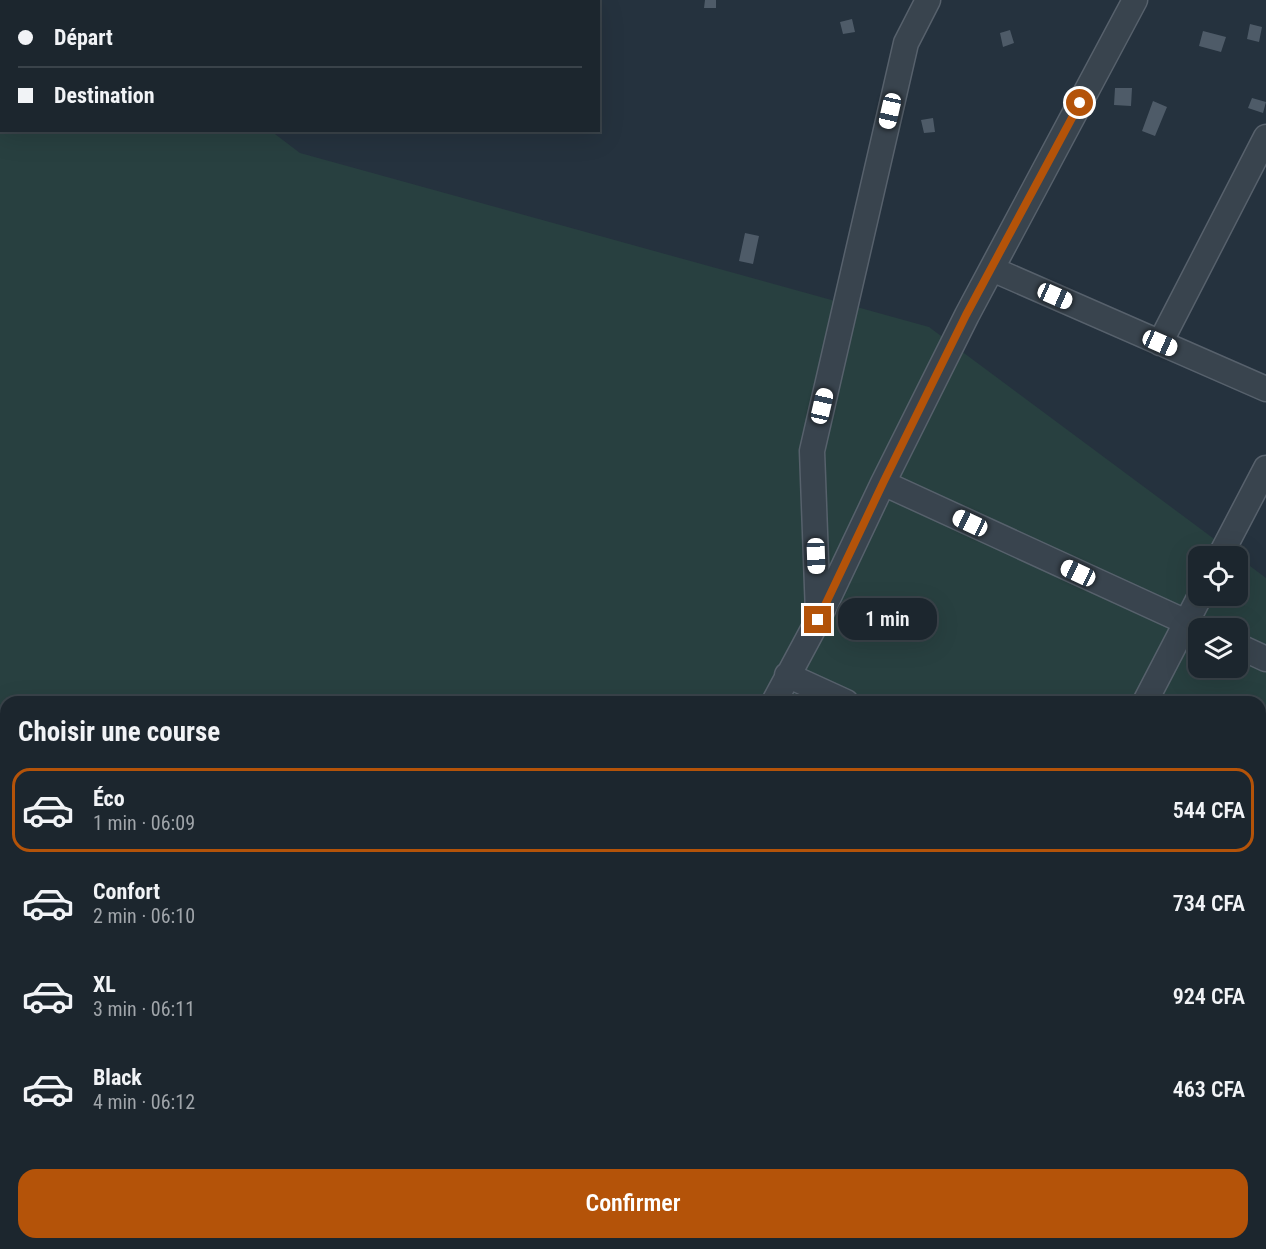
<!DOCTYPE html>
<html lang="fr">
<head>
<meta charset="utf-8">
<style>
  :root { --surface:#1c262e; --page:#252e36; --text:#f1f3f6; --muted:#a0a5aa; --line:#3a434a; --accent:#b45309 }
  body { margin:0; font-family:"Roboto Condensed",sans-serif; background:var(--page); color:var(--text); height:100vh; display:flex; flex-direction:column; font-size:22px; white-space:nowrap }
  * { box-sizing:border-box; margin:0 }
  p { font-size:20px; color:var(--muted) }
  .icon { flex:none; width:33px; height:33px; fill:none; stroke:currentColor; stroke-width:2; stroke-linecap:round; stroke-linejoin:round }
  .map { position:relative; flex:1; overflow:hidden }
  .details { position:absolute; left:0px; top:696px; width:1266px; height:554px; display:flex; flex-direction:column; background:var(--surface); border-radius:18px 18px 0 0; box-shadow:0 6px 24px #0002,0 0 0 2px var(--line) }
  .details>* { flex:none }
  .top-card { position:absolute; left:0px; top:0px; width:600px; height:132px; box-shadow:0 6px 24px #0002,0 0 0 2px var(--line); display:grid; align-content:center; height:132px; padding:0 18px; background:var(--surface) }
  .buttons { position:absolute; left:1188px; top:546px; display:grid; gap:12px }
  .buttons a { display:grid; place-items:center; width:60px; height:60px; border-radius:12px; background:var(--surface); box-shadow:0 6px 24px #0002,0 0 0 2px var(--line); font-size:30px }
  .end { position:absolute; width:27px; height:27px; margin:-14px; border:8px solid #b45309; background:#fff; box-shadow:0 0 0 3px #fff }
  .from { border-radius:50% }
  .bubble { position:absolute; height:42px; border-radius:18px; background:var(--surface); box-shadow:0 6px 24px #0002,0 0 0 2px var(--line); font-size:20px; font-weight:600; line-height:42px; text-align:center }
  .car { position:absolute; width:18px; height:36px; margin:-18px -9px; border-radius:8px; box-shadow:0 0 4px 2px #0007; background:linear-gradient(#fff 24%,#345 0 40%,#fff 0 76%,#345 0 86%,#fff 0) }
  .top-card b { display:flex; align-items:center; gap:21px; height:57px; font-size:22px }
  .top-card b+b { border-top:2px solid var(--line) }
  .top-card i { width:15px; height:15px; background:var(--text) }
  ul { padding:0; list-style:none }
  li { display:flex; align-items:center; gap:18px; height:84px; margin:0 12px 9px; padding:0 6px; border:3px solid transparent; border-radius:18px }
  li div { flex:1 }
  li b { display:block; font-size:22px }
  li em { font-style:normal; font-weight:600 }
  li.current { border-color:var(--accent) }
  li>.icon { width:54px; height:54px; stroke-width:1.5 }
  h2 { padding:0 18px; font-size:27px; line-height:72px }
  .cta { display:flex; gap:12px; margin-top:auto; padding:12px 18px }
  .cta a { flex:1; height:69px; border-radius:18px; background:var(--accent); color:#fff; font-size:24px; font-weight:600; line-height:69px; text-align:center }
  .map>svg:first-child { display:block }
  .green { fill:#284040; fill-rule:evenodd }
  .building { fill:#4e5b68 }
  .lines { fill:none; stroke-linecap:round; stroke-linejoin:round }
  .street-casing { stroke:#57616c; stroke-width:27 }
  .street { stroke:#39444e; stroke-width:24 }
  .route { stroke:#b45309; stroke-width:8 }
</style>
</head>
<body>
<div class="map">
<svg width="1266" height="1249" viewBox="0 0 1266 1249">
  <rect width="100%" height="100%" fill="#25323e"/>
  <path class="green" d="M0,0h100l2,1 -100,1v128l269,1 29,22 629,174 308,229h-39v40h40v-39l28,21v625l-6,4v-505h-1254v542h772l-6,5h-772zM1198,628h40v40h-40z
    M872,1244h323l-10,5h-316z"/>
  <path class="building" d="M705,0h11v8h-12z
    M852,19l3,13 -12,2 -3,-12z
    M1250,24l12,3 -3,15 -12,-3z
    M1010,30l4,13 -11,4 -3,-14z
    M1203,31l23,6 -5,15 -22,-6z
    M1115,88h17l-1,18 -17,-1z
    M1252,98l14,4 -3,11 -15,-5z
    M1153,101l14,6 -12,29 -13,-5z
    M933,118l2,14 -11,1 -3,-13z
    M745,233l14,3 -6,28 -14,-3z"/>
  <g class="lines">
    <defs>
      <path id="street" d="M992,269l274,120
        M1160,343l106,-206
        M883,483l316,145
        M1220,556l46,-88
        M818,614l-6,-163 94,-408 22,-43
        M1238,646l28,13
        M787,675l59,27
        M774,702l44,-82 65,-137 84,-168 168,-315
        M1145,702l55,-106
        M1260,894l6,3
        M0,1165l6,37
        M13,1244l3,5
        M468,1249l4,-5"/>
    </defs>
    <use href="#street" class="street-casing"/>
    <use href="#street" class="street"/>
  </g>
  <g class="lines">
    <path class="route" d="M818,620l65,-137 83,-168 114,-212"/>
  </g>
</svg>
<div class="buttons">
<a><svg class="icon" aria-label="locate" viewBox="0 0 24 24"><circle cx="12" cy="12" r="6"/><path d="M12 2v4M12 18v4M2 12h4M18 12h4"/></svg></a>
<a><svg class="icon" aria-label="layers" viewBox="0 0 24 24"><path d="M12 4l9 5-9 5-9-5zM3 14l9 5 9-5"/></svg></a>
</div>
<i class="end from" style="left:1080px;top:103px"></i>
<i class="end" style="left:818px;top:620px"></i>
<div class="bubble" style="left:838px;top:598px;width:99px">1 min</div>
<i class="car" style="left:890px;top:111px;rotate:193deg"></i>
<i class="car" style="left:1055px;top:296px;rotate:114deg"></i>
<i class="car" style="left:1160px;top:343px;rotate:114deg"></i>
<i class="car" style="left:822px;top:406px;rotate:13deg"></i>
<i class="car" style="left:970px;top:523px;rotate:295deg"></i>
<i class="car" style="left:816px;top:556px;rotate:178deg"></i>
<i class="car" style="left:1078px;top:573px;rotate:295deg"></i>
<div class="top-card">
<b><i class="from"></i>Départ</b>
<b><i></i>Destination</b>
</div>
<section class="details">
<h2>Choisir une course</h2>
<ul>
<li class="current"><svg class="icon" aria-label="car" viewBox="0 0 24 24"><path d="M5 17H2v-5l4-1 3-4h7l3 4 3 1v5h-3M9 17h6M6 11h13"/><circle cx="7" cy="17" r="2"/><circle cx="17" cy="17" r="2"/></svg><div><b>Éco</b><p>1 min · 06:09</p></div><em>544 CFA</em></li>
<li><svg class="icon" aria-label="car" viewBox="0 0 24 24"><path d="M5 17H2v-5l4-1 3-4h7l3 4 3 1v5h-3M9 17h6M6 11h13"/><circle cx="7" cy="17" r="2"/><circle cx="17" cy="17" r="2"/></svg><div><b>Confort</b><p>2 min · 06:10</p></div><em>734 CFA</em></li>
<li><svg class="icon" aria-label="car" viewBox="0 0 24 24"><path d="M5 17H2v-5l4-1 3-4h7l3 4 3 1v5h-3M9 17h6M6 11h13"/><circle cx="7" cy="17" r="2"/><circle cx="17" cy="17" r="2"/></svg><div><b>XL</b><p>3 min · 06:11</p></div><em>924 CFA</em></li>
<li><svg class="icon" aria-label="car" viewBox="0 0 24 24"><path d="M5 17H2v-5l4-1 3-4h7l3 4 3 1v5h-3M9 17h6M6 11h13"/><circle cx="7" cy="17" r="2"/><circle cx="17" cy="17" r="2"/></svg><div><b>Black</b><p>4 min · 06:12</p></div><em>463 CFA</em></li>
</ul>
<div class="cta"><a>Confirmer</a></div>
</section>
</div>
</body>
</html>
